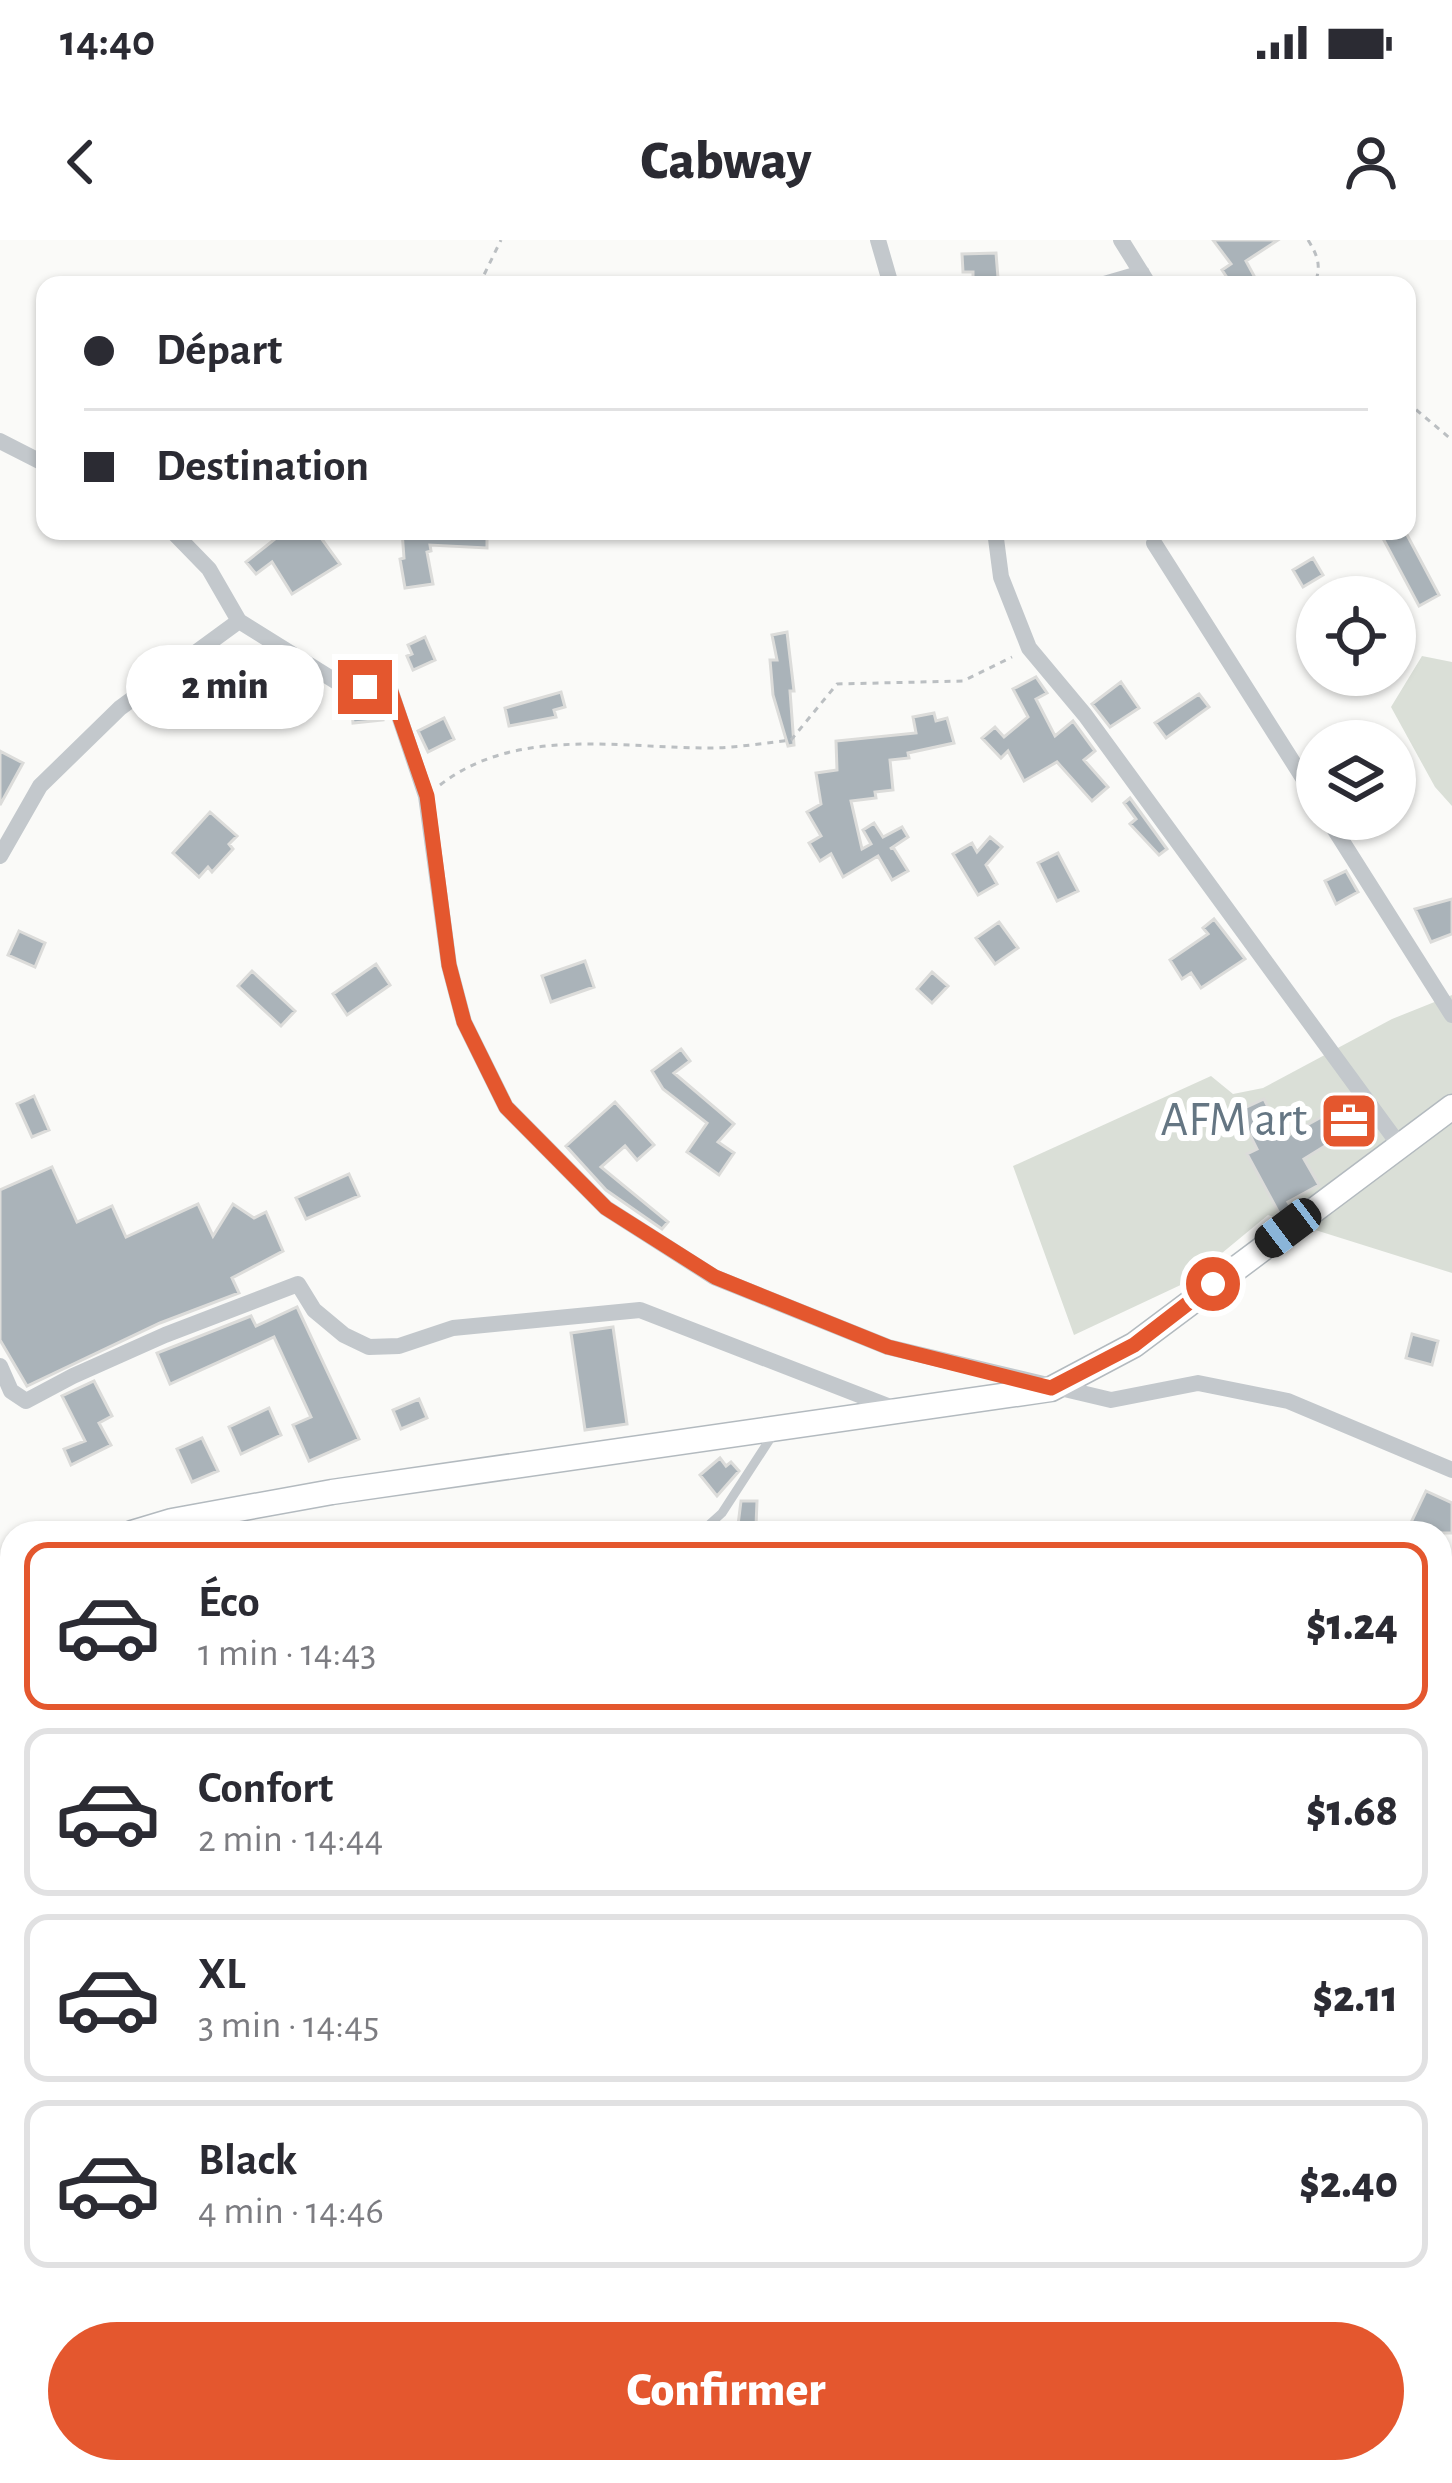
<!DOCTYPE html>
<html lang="fr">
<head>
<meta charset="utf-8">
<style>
  :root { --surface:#fff; --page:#f2f2f3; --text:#2b2b33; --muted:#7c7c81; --line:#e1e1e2; --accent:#e4572e }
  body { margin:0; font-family:"Alegreya Sans",sans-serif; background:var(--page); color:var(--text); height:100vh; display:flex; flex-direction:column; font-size:45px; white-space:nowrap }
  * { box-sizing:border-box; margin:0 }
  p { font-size:39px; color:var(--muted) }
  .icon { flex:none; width:66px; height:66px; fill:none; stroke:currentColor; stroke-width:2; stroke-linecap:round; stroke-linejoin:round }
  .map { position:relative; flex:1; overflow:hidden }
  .drawer { position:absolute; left:0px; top:1281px; width:1452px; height:963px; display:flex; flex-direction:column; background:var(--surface); border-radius:36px 36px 0 0; box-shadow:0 3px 9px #0004 }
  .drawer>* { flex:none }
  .guide { position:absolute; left:36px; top:36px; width:1380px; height:264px; border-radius:24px; box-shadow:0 3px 9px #0004; display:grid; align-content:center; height:264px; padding:0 48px; background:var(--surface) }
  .buttons { position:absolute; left:1296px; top:336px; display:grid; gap:24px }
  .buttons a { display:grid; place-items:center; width:120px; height:120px; border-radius:50%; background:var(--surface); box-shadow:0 3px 9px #0004; font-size:60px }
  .end { position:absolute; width:54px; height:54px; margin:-27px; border:15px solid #e4572e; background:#fff; box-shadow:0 0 0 6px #fff }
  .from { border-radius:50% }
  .bubble { position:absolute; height:84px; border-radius:42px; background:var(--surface); box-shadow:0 3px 9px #0004; font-size:39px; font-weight:800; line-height:84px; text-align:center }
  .car { position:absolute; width:36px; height:72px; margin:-36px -18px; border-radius:15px; box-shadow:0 0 9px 3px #0007; background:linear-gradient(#222 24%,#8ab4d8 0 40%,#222 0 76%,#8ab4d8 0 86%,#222 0) }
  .guide b { display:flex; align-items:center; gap:42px; height:114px; font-size:45px }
  .guide b+b { border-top:3px solid var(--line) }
  .guide i { width:30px; height:30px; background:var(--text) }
  ul { padding:21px 0 0; list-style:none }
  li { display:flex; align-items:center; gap:36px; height:168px; margin:0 24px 18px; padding:0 24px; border:6px solid var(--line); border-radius:24px }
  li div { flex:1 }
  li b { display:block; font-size:45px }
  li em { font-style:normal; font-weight:800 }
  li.selected { border-color:var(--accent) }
  li>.icon { width:108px; height:108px; stroke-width:1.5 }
  .action { display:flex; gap:24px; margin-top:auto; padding:24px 48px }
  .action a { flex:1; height:138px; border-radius:72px; background:var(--accent); color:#fff; font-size:48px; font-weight:800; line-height:138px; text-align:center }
  .status { display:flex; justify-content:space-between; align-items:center; height:84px; padding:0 60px; background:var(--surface); direction:ltr }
  .status svg { height:33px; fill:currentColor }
  header { display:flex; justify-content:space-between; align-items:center; height:156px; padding:0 48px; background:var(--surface); font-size:54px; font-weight:800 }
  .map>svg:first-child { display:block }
  .green { fill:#dadfd7 }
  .building { fill:#aab3b9; stroke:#dcdcda; stroke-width:3 }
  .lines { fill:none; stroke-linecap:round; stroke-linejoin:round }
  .secondary-casing { stroke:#b3babf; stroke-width:27 }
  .path { stroke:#bbbfc2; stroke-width:3; stroke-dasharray:6 6; stroke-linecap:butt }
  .lane { stroke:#c3c8cc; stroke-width:9 }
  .street { stroke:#c3c8cc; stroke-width:16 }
  .secondary { stroke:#fff; stroke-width:24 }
  .route { stroke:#e4572e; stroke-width:15 }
  .labels { text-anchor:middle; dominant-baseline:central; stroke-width:12; stroke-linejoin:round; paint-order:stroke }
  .poi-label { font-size:48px; fill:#657683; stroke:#fff; text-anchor:end }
</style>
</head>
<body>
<div class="status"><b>14:40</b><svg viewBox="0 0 49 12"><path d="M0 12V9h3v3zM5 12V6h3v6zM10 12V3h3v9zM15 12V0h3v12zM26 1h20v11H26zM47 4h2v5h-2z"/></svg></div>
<header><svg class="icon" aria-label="back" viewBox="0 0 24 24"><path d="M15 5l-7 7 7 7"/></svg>Cabway<svg class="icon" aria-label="person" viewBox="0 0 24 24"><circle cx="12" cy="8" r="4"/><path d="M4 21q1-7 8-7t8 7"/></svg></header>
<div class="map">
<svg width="1452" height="2243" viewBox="0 0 1452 2243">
  <rect width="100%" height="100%" fill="#fafaf8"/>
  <path class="green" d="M1422,416l30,6v144l-17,-19 -44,-80z
    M1452,755v278l-184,-58 -81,67 -113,53 -61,-169 198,-90 22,18 30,-6 129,-69z"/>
  <path class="building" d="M1213,0h65l-32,21 13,24 -14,-4 -13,4 -10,-15 9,-6z
    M996,13l2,25 -25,1v-7h-10l-1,-18z
    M285,291h31l24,33 -48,30 -20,-32 -16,12 -10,-12z
    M402,291h85v17l-57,-3 1,6 -4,1 6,32 -28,4 -5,-29 4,-1z
    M1379,291h26l34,64 -20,11z
    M1313,318l10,17 -20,12 -10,-17z
    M787,392l7,59h-4l4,54 -6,1 -15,-51 -3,-35h7l-5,-25z
    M425,397l10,23 -22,10 -6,-14 5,-2 -4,-9z
    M266,424l19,14 -12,17 -20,-13z
    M1036,437l11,16 -11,6 19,37 18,-15 22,30 -11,9 24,27 -16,14 -35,-39 -33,19 -16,-30 -7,7 -19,-20 13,-11 9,10 24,-20 -15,-28z
    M1121,442l18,26 -29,19 -18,-23z
    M561,452l4,15 -11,3 2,7 -47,9 -4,-18z
    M1199,454l10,13 -43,31 -11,-15z
    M351,459l30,2 2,19 -30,3z
    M934,473l2,8 11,-3 7,25 -46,10 1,5 -19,2 3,30 -18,2 1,6 -25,3 11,48 9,-5 -8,-14 11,-7 9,14 19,-10 6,10 -18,12 3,-2 15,24 -16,9 -14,-24 -35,21 -12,-23 -11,7 -11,-18 12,-7 -14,-24 14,-8 -5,-31 21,-3 -1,-29 80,-8 -3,-16z
    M444,478l10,21 -26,13 -10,-21z
    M0,511l23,12 -23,42z
    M1130,558l37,51 -8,6 -29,-31 6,-5 -12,-16z
    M210,572l27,24 -8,8 4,5 -21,23 -4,-5 -9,10 -26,-24z
    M990,597l12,10 -16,18 11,19 -19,11 -25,-41 19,-11 5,9z
    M1058,613l20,38 -21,10 -19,-38z
    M1346,631l12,21 -22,12 -11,-23z
    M1452,659v35l-21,8 -16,-33z
    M1214,679l31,40 -44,29 -10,-15 -9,6 -12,-19 38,-26 -5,-6z
    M999,682l19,26 -23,16 -19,-26z
    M19,691l26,12 -10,24 -27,-12z
    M585,721l9,26 -43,15 -9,-26z
    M376,724l14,21 -43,30 -14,-21z
    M252,731l43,40 -14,15 -43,-40z
    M932,732l16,14 -16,17 -15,-14z
    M681,809l9,12 -16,12 60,51 -16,18 16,11 -15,22 -32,-23 20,-29 -44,-34 -11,-18z
    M34,856l15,34 -17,7 -15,-33z
    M1264,859l15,30 3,-2 5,9 38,-21 13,23 -34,21 15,26 -31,17 3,5 -11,8 -33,-61 10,-5 -19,-38z
    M615,862l39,43 -17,15 -12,-14 -24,21 67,55 -6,7 -56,-39 -40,-44z
    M52,927l25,55 35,-16 14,31 72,-33 15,32 20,-32 21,14 12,-6 17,39 -51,27 7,15 -79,30 -133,63 -27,-46v-150z
    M349,934l10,22 -53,23 -10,-21z
    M297,1067l62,132 -50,22 -16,-36 18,-8 -37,-80 -104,47 -13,-31 94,-37 5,10z
    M613,1087l14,97 -42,6 -14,-97z
    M1412,1094l26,7 -6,24 -26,-7z
    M94,1141l18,35 -13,7 12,22 -40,20 -7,-16 21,-8 -23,-45z
    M419,1159l8,19 -26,11 -8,-19z
    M269,1168l12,27 -40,19 -12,-27z
    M202,1198l16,33 -26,11 -15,-33z
    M720,1218l6,8 5,-4 8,9 -22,25 -17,-21z
    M1426,1251l26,12v30h-46z
    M741,1261h16l-1,25 -18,-1z"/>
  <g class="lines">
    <defs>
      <path id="secondary" d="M132,1293l40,-12 160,-29 719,-103 83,-44 318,-238
        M0,1337l12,-4"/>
    </defs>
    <use href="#secondary" class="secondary-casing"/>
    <path class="path" d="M1308,0c10,16 14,27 6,45
      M479,45l22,-45
      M1407,162l45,38
      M440,545c76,-59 180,-37 268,-37 28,0 56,-5 83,-8l46,-56 126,-3 49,-24
      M1440,1418l12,-94
      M1440,1524l12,-21
      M1440,2229l12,-7
      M1354,2232l15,11
      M294,2243l5,-11
      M1395,2243l38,-11"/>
    <path class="lane" d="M700,1293l22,-20 50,-77"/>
    <path class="street" d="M878,0l13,45
      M1121,0l28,45
      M1101,45l41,-12
      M0,201l45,23
      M172,291l37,38 30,52 101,63 50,5 36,107 23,169 15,57 42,85 100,101 108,69 174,70 223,53 87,-17 90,18 164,69
      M995,291l6,46 28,71 56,67 315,431
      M1154,303l163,257
      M1328,579l124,196
      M0,616l40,-70 80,-78 119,-87
      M0,1126l11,25 15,10 47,-25 92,-41 133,-51 16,26 30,25 25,12 30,-1 54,-18 187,-18 258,100
      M0,2202l12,7
      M51,2232l13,11"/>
    <use href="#secondary" class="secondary"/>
  </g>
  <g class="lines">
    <path class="route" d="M365,447l25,2 37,107 22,169 15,57 42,85 100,101 109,69 173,70 163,41 83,-43 79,-61"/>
  </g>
  <defs>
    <symbol id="office-square" viewBox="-11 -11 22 22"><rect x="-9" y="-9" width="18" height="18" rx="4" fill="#e4572e" stroke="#fff"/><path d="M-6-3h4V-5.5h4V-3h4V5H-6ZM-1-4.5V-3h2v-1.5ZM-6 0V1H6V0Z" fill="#fff"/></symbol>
  </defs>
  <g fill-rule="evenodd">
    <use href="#office-square" x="1316" y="848" width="66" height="66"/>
  </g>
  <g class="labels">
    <g class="poi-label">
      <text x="1307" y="881">AFM art</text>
    </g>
  </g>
</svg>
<div class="buttons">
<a><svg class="icon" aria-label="locate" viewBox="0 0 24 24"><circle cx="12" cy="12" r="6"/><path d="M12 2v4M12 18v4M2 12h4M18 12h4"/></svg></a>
<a><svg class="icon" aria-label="layers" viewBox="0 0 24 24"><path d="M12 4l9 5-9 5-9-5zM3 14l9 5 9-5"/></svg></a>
</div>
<i class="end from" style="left:1213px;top:1044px"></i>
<i class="end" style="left:365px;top:447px"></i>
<div class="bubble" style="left:126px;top:405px;width:198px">2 min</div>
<i class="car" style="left:1288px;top:988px;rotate:233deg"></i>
<div class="guide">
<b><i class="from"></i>Départ</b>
<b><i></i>Destination</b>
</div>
<section class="drawer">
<ul>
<li class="selected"><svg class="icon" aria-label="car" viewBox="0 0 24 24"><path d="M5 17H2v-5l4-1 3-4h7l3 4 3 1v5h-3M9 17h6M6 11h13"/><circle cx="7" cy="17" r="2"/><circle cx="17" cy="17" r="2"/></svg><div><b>Éco</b><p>1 min · 14:43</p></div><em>$1.24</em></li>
<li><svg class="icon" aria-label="car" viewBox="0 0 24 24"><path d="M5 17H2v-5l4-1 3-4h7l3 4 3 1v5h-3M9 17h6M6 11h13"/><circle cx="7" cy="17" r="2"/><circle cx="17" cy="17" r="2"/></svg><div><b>Confort</b><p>2 min · 14:44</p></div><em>$1.68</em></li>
<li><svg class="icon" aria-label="car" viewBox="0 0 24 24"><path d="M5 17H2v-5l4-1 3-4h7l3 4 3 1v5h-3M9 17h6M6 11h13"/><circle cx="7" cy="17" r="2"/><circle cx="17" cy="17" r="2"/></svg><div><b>XL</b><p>3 min · 14:45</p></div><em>$2.11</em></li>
<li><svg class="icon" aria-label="car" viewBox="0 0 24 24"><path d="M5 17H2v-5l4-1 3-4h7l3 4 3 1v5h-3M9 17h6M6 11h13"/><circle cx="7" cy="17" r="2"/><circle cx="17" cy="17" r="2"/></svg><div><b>Black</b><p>4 min · 14:46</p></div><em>$2.40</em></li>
</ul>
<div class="action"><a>Confirmer</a></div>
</section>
</div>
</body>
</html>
